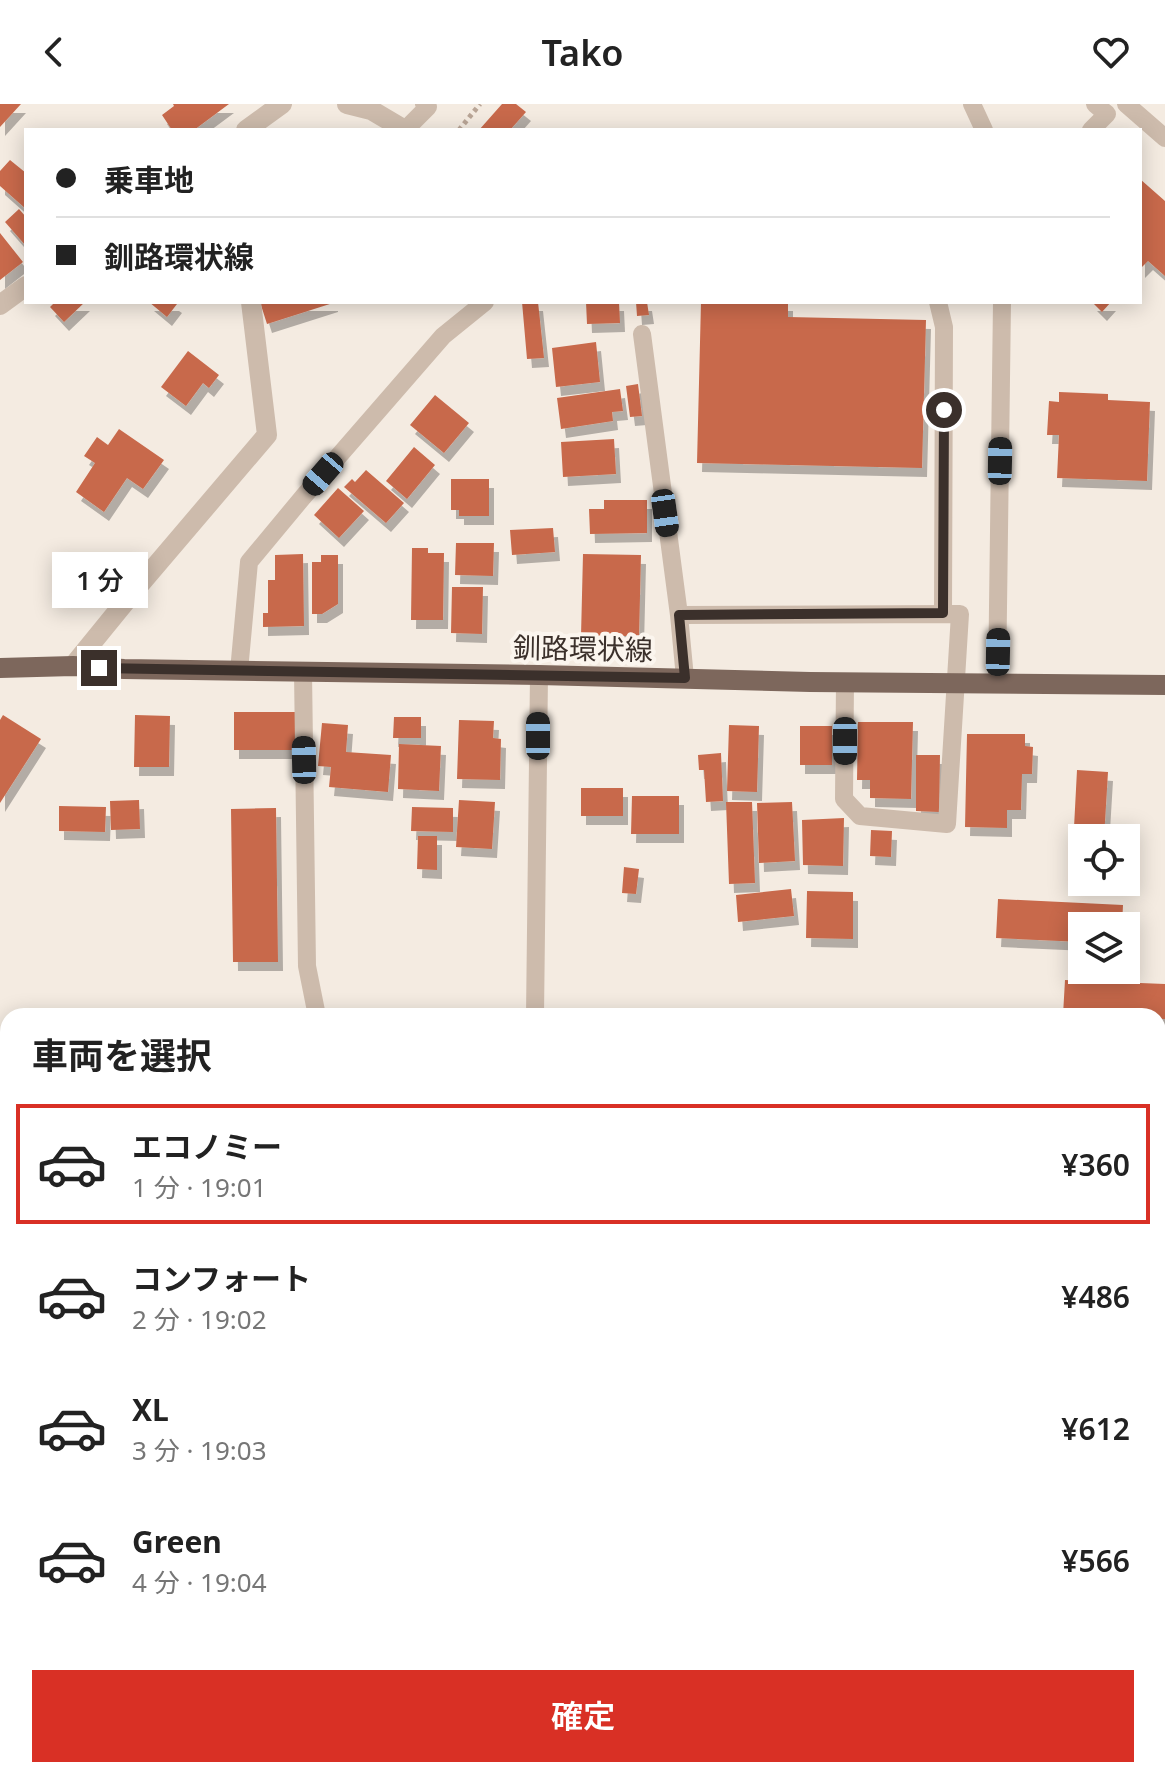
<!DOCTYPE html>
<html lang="ja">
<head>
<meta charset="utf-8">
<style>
  :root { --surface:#fff; --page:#f2f2f2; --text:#222; --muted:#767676; --line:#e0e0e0; --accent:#d93025 }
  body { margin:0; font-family:"Noto Sans","Noto Sans JP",sans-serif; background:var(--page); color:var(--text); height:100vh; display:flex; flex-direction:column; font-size:30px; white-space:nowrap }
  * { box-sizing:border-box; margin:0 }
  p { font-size:26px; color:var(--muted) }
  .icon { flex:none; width:44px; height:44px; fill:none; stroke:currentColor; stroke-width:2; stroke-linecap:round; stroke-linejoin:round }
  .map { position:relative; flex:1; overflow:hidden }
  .panel { position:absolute; left:0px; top:904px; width:1166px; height:770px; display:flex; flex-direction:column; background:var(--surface); border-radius:24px 24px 0 0; box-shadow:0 4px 20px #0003 }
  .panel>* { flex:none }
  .top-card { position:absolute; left:24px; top:24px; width:1118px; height:176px; border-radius:0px; box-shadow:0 4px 20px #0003; display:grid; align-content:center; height:176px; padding:0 32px; background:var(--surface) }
  .fabs { position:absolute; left:1068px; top:720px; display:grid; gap:16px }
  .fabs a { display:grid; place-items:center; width:72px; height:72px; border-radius:0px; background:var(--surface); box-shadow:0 4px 20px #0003; font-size:40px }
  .end { position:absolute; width:36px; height:36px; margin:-18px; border:10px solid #3b302b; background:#fff; box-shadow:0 0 0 4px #fff }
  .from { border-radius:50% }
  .bubble { position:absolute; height:56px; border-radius:0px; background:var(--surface); box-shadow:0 4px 20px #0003; font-size:26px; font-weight:600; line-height:56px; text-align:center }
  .car { position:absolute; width:24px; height:48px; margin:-24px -12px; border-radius:10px; box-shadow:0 0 6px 2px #0007; background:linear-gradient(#222 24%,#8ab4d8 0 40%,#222 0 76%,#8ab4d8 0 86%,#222 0) }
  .top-card b { display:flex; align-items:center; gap:28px; height:76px; font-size:30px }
  .top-card b+b { border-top:2px solid var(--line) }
  .top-card i { width:20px; height:20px; background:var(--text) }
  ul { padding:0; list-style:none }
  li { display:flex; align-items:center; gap:24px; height:120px; margin:0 16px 12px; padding:0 16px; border:4px solid transparent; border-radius:0px }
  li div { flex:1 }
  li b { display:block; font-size:30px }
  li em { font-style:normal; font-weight:600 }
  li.active { border-color:var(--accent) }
  li>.icon { width:72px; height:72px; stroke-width:1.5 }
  h2 { padding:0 32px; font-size:36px; line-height:96px }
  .cta { display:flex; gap:16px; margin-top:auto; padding:16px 32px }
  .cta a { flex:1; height:92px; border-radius:0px; background:var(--accent); color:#fff; font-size:32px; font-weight:600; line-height:92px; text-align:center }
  header { display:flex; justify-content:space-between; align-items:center; height:104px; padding:0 32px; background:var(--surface); font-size:36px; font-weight:600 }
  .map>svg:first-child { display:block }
  .water { fill:url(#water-waves) }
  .building { fill:#c8694b; filter:url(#shadow) }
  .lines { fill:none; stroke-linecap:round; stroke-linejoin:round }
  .path { stroke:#b9a596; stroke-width:5; stroke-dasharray:4 4; stroke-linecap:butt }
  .service { stroke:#cdbbac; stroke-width:18 }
  .minor { stroke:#cdbbac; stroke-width:20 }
  .primary { stroke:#7d675c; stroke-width:20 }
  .route { stroke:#3b302b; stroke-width:10 }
  .labels { text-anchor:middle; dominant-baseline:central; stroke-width:8; stroke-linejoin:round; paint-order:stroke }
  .street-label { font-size:28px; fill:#3b302b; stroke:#fbf5ee }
</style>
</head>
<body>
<header><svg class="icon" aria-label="back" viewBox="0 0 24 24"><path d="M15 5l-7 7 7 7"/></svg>Tako<svg class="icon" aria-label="heart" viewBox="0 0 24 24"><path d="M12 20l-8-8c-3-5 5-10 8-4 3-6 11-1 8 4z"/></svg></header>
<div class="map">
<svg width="1165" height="1673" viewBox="0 0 1165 1673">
  <defs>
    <pattern id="water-waves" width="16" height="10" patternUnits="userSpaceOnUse" patternTransform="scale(2)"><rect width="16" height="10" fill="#7fb0b2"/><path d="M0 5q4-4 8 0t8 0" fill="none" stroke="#699091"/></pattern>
    <filter id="shadow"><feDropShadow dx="5" dy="9" stdDeviation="0" flood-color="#0004"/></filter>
  </defs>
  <rect width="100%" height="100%" fill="#f4ebe1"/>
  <path class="water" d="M1165,1477v196h-275l-2,-7h270v-187z
    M107,1666h547l2,7h-547z"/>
  <path class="building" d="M0,0h21l-21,23z
    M173,0h56l-35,26h-22l-10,-15 12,-9z
    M502,0h14l10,8 -16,18h-31z
    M10,56l16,13v36l-26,-23v-15z
    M1140,75l25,22v75l-17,-15 -8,8z
    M19,105l7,8v29l-21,-24z
    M0,129l23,29 -23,18z
    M55,198h30l-21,20 -14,-15z
    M149,198h25l3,2 -10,13z
    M260,198h73v1l-66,21z
    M522,198h16l6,56 -17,1z
    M586,198h33l1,21 -33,1z
    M636,198h11l2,13 -12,1z
    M701,198h87v15l138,3 -4,148 -225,-5z
    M1092,198h19l-9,10z
    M596,238l4,40 -44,5 -4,-39z
    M188,247l31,24 -10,13 -6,-5 -17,23 -25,-19z
    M638,280l4,32 -12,1 -4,-31z
    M620,285l3,22 -11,1 1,9 -52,8 -4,-31z
    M1059,288l49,2v6l42,2 -3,79 -90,-3 2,-43h-12l2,-34 10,1z
    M435,291l34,28 -25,30 -34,-28z
    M119,325l45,31 -21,29 -16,-11 -23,34 -28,-20 19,-29 -11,-7 13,-19 11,8z
    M614,335l2,35 -53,3 -2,-35z
    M414,343l21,18 -28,34 -21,-18z
    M366,366l38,33 -18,20 -42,-36 8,-8 3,3z
    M451,375h38v37h-30v-6h-8z
    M338,384l26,23 -25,27 -25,-23z
    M604,396h43v33l-57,1 -1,-25h15z
    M553,424l2,24 -43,3 -2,-25z
    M456,439h38l-1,33 -38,-1z
    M412,444h16v5h16l-1,67h-32z
    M303,450l1,72 -41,1v-14h5v-33h7v-25z
    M583,450l58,1 -2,81h-58z
    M321,451h17v49l-16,10h-10v-52h9z
    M452,483h31l-1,47 -31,-1z
    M234,608h61l1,38h-62z
    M3,611l38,24 -41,64v-83z
    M135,611l35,1 -1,51h-35z
    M394,613h27v21h-28z
    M459,616l35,1 -1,17 8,1 -1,41 -43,-1z
    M858,618h55l-2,77 -41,-1v-18h-13z
    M322,619l26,2 -2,27 45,3 -3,37 -59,-5 2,-20 -13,-1z
    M729,621l30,1 -2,66 -30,-1z
    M800,622h32v39h-32z
    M967,630h58v12l8,1 -1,27h-10l-1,36h-14v18l-42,-1z
    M399,640l42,2 -2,45 -41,-2z
    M721,649l2,48 -17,1 -2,-32h-5l-1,-15z
    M916,651h24l-1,57 -23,-1z
    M1077,666l31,2 -4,66h-22v44h19v5l-30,-2z
    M581,684h42v28h-42z
    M632,692h47v38h-48z
    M139,696l1,29 -29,1 -1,-29z
    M459,696l36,2 -3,47 -36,-2z
    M726,698h26l3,81 -26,1z
    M792,698l3,59 -36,2 -2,-60z
    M59,702l47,1 -1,25 -46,-1z
    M412,703l41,1v24l-42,-1z
    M276,704l2,154h-45l-2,-153z
    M844,714l-1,48 -40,-1 -1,-45z
    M871,726l21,1 -1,26 -21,-1z
    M418,732h19v34l-20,-1z
    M624,763l15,2 -3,25 -14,-1z
    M791,785l3,27 -56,6 -2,-27z
    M807,787l46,1v47l-47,-1z
    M998,795l125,6 -1,21h-40v16l-86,-4z
    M1065,876l100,4v35h-7v-3l-95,-1z
    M961,908l20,2 -1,2h-19z
    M1158,947l7,1v37h-7z
    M1165,1129v31l-7,2v-31z"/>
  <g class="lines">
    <path class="path" d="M459,26l21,-26"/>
    <path class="service" d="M972,0l12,26
      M1126,0l39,34
      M405,26l23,-23 -4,-3
      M1091,26l16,-16 -12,-10
      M938,198l6,25 -1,286
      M642,230l37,281
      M239,567l10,-109 54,-65 140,-161 42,-34
      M303,568l4,294 10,50
      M685,574l-6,-63 281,-1 -13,210 -87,-8 -16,-17 1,-117
      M997,580l5,-382
      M535,912l4,-341
      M1158,1203l7,-2
      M0,1253l8,-2
      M1158,1439l7,-2
      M0,1519l8,-3
      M0,1648l6,25
      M711,1666l2,7
      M847,1666l2,7"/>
    <path class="minor" d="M347,0l24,6 34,20
      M246,26l36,-26
      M0,201l26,-19
      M73,562l57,-70 137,-161 -16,-133"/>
    <path class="primary" d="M0,564l73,-2 51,3 415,6 271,7 355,3"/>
  </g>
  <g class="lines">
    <path class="route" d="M99,564l586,10 -6,-63 264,-2 1,-203"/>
  </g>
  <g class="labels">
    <g class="street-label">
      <text transform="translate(583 544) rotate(1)">釧路環状線</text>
    </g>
  </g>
</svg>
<div class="fabs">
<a><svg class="icon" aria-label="locate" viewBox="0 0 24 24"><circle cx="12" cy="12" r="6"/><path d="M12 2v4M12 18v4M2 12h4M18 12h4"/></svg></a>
<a><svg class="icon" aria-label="layers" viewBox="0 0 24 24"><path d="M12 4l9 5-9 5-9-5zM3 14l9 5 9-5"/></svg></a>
</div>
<i class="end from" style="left:944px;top:306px"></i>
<i class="end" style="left:99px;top:564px"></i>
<div class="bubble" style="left:52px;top:448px;width:96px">1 分</div>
<i class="car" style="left:1000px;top:357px;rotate:1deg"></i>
<i class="car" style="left:323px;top:370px;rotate:221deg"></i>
<i class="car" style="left:665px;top:409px;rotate:172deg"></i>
<i class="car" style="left:998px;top:548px;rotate:1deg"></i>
<i class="car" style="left:538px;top:632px;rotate:0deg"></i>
<i class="car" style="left:845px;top:637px;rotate:180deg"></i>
<i class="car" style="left:304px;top:656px;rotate:359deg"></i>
<div class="top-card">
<b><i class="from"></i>乗車地</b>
<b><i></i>釧路環状線</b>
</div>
<section class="panel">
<h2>車両を選択</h2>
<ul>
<li class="active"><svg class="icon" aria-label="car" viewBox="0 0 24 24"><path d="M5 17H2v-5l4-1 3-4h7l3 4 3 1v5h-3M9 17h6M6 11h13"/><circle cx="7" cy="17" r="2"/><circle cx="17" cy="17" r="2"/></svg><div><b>エコノミー</b><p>1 分 · 19:01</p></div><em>¥360</em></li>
<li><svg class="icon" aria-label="car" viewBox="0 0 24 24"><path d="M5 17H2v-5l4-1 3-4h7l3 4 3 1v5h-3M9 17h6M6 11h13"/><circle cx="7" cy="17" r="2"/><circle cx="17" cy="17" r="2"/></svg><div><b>コンフォート</b><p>2 分 · 19:02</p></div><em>¥486</em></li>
<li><svg class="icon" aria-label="car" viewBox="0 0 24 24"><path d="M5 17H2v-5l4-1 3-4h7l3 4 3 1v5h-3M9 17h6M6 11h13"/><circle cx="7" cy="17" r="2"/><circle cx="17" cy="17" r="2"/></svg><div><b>XL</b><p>3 分 · 19:03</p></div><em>¥612</em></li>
<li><svg class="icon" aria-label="car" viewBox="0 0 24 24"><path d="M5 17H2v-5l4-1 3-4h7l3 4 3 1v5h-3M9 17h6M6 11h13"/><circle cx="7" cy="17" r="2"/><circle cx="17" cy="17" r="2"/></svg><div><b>Green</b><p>4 分 · 19:04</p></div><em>¥566</em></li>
</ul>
<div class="cta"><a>確定</a></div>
</section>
</div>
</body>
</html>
